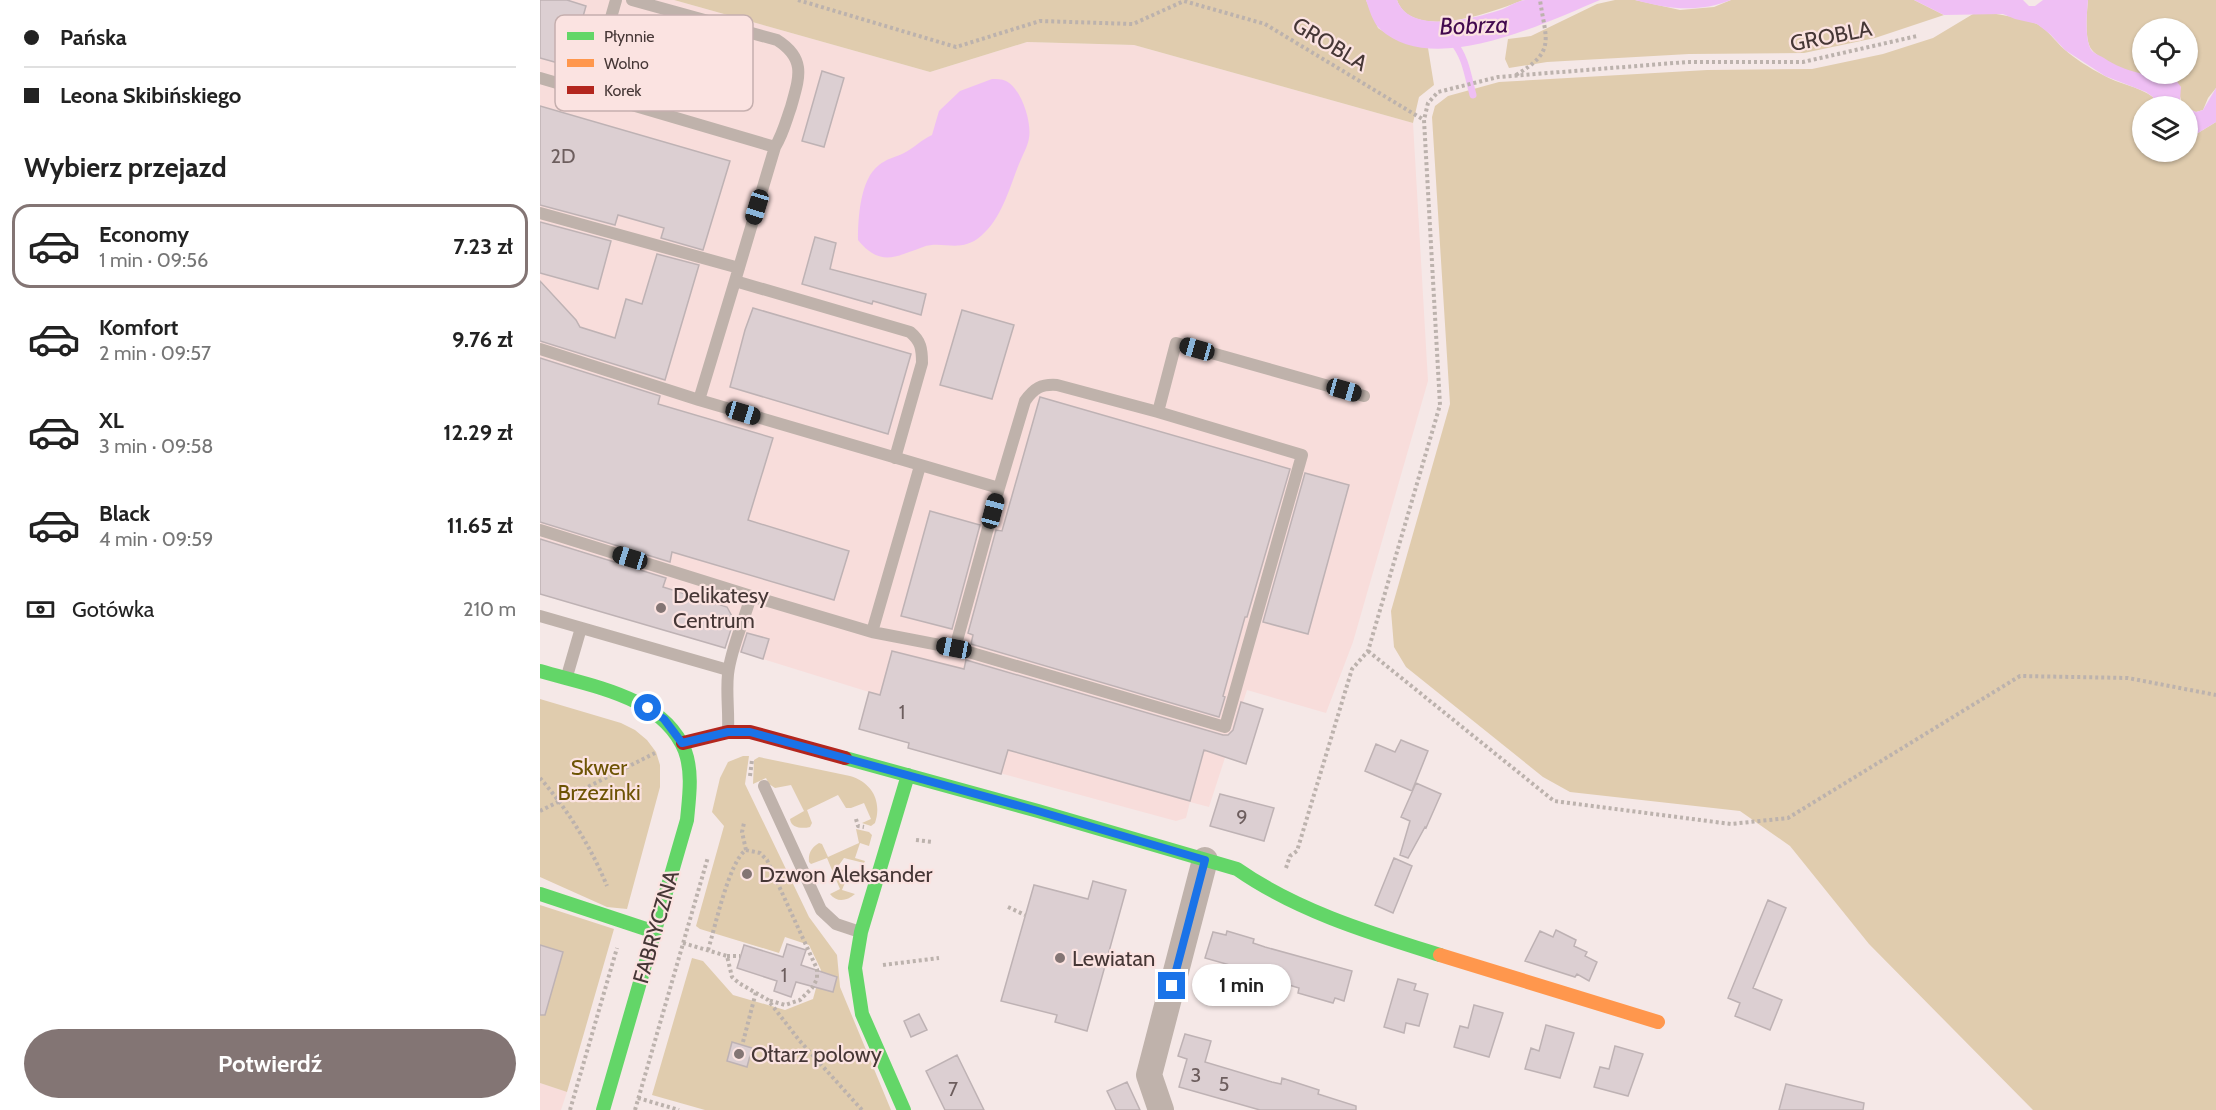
<!DOCTYPE html>
<html lang="pl">
<head>
<meta charset="utf-8">
<style>
  :root { --surface:#fff; --page:#f6f6f6; --text:#222; --muted:#767676; --line:#e0e0e0; --accent:#837574 }
  body { margin:0; font-family:Cabin,sans-serif; background:var(--page); color:var(--text); height:100vh; display:flex; flex-direction:column; font-size:22px; white-space:nowrap }
  * { box-sizing:border-box; margin:0 }
  p { font-size:20px; color:var(--muted) }
  .icon { flex:none; width:33px; height:33px; fill:none; stroke:currentColor; stroke-width:2; stroke-linecap:round; stroke-linejoin:round }
  .map { position:relative; flex:1; overflow:hidden }
  .sheet { display:flex; flex-direction:column; background:var(--surface); width:540px }
  .sheet>* { flex:none }
  .top-card { display:grid; align-content:center; height:132px; padding:0 24px; background:var(--surface) }
  .fabs { position:absolute; left:1592px; top:18px; display:grid; gap:12px }
  .fabs a { display:grid; place-items:center; width:66px; height:66px; border-radius:50%; background:var(--surface); box-shadow:0 2px 4px #0004; font-size:30px }
  .end { position:absolute; width:27px; height:27px; margin:-14px; border:8px solid #1a73e8; background:#fff; box-shadow:0 0 0 3px #fff }
  .from { border-radius:50% }
  .bubble { position:absolute; height:42px; border-radius:21px; background:var(--surface); box-shadow:0 2px 4px #0004; font-size:20px; font-weight:800; line-height:42px; text-align:center }
  .car { position:absolute; width:18px; height:36px; margin:-18px -9px; border-radius:8px; box-shadow:0 0 4px 2px #0007; background:linear-gradient(#222 24%,#8ab4d8 0 40%,#222 0 76%,#8ab4d8 0 86%,#222 0) }
  .top-card b { display:flex; align-items:center; gap:21px; height:57px; font-size:22px }
  .top-card b+b { border-top:2px solid var(--line) }
  .top-card i { width:15px; height:15px; background:var(--text) }
  ul { padding:0; list-style:none }
  li { display:flex; align-items:center; gap:18px; height:84px; margin:0 12px 9px; padding:0 12px; border:3px solid transparent; border-radius:18px }
  li div { flex:1 }
  li b { display:block; font-size:22px }
  li em { font-style:normal; font-weight:800 }
  li.selected { border-color:var(--accent) }
  li>.icon { width:54px; height:54px; stroke-width:1.5 }
  h2 { padding:0 24px; font-size:27px; line-height:72px }
  .pay { display:flex; align-items:center; gap:15px; height:66px; padding:0 24px; font-size:22px }
  .pay p { margin-inline-start:auto }
  .cta { display:flex; gap:12px; margin-top:auto; padding:12px 24px }
  .cta a { flex:1; height:69px; border-radius:36px; background:var(--accent); color:#fff; font-size:24px; font-weight:800; line-height:69px; text-align:center }
  main { display:flex; flex:1; min-height:0 }
  .map>svg:first-child { display:block }
  .built { fill:#f8dddb }
  .green { fill:#e0ccae; fill-rule:evenodd }
  .water { fill:#efbff4 }
  .lines { fill:none; stroke-linecap:round; stroke-linejoin:round }
  .stream { stroke:#efbff4; stroke-width:7 }
  .building { fill:#dccfd2; stroke:#beb2b4; stroke-width:1.5 }
  .path { stroke:#bcb2ad; stroke-width:4; stroke-dasharray:3 3; stroke-linecap:butt }
  .lane { stroke:#bfb2ab; stroke-width:12 }
  .street { stroke:#bfb2ab; stroke-width:26 }
  .fast { stroke:#63d668; stroke-width:14 }
  .slow { stroke:#ff974d; stroke-width:14 }
  .jam { stroke:#b3261e; stroke-width:14 }
  .route { stroke:#1a73e8; stroke-width:8 }
  .poi-dot { fill:#837574; stroke:#fbe3e1; stroke-width:2 }
  .labels { text-anchor:middle; dominant-baseline:central; stroke-width:4.5; stroke-linejoin:round; paint-order:stroke }
  .number-label { font-size:20px; fill:#6d5e5e }
  .street-label { font-size:22px; fill:#463736; stroke:#fbe3e1 }
  .poi-label { font-size:22px; fill:#463736; stroke:#fbe3e1; text-anchor:start }
  .park-label { font-size:22px; fill:#6d5304; stroke:#fbe3e1 }
  .water-label { font-size:24px; font-style:italic; fill:#430a4f; stroke:#fbe3e1 }
  .key { fill:#fbe3e1; stroke:#c5afae; stroke-width:1.5 }
  .key-label { font-size:16px; fill:#463736 }
</style>
</head>
<body>
<main>
<section class="sheet">
<div class="top-card">
<b><i class="from"></i>Pańska</b>
<b><i></i>Leona Skibińskiego</b>
</div>
<h2>Wybierz przejazd</h2>
<ul>
<li class="selected"><svg class="icon" aria-label="car" viewBox="0 0 24 24"><path d="M5 17H2v-5l4-1 3-4h7l3 4 3 1v5h-3M9 17h6M6 11h13"/><circle cx="7" cy="17" r="2"/><circle cx="17" cy="17" r="2"/></svg><div><b>Economy</b><p>1 min · 09:56</p></div><em>7.23 zł</em></li>
<li><svg class="icon" aria-label="car" viewBox="0 0 24 24"><path d="M5 17H2v-5l4-1 3-4h7l3 4 3 1v5h-3M9 17h6M6 11h13"/><circle cx="7" cy="17" r="2"/><circle cx="17" cy="17" r="2"/></svg><div><b>Komfort</b><p>2 min · 09:57</p></div><em>9.76 zł</em></li>
<li><svg class="icon" aria-label="car" viewBox="0 0 24 24"><path d="M5 17H2v-5l4-1 3-4h7l3 4 3 1v5h-3M9 17h6M6 11h13"/><circle cx="7" cy="17" r="2"/><circle cx="17" cy="17" r="2"/></svg><div><b>XL</b><p>3 min · 09:58</p></div><em>12.29 zł</em></li>
<li><svg class="icon" aria-label="car" viewBox="0 0 24 24"><path d="M5 17H2v-5l4-1 3-4h7l3 4 3 1v5h-3M9 17h6M6 11h13"/><circle cx="7" cy="17" r="2"/><circle cx="17" cy="17" r="2"/></svg><div><b>Black</b><p>4 min · 09:59</p></div><em>11.65 zł</em></li>
</ul>
<div class="pay"><svg class="icon" aria-label="cash" viewBox="0 0 24 24"><path d="M3 7h18v10H3z"/><circle cx="12" cy="12" r="2"/></svg>Gotówka<p>210 m</p></div>
<div class="cta"><a>Potwierdź</a></div>
</section>
<div class="map">
<svg width="1676" height="1110" viewBox="0 0 1676 1110">
  <rect width="100%" height="100%" fill="#f5e8e7"/>
  <path class="built" d="M0,0h134l256,72 97,-30 107,3 279,78 15,258 -75,261 -27,71 -79,-23 -38,117 -19,-5 -4,16 -10,3 -268,-73 1,-5 -50,-14 10,-37 -142,-44 8,-27 -8,-14 -120,-37 -12,40 -55,-16z
    M0,1083l27,9 -6,18h-21z"/>
  <path class="green" d="M134,0h692l12,28 17,11 33,9 6,37 -15,12 -6,26 -279,-78 -107,-3 -97,30z
    M857,0h126c-29,12 -111,42 -126,0z
    M1075,0h20l45,10 34,-3 17,-7h183l30,15 -69,23 -71,15 -115,1 -142,8 -38,6 -4,-9 3,-20 23,-3 66,-32z
    M1548,0h128v88l-8,10 -5,12 -7,2 -13,-6 -4,-13 2,-6c-18,-12 -25,-8 -44,-13 -11,-3 -38,-15 -45,-24 -8,-9 -5,-38 -4,-50zM1602,28h45v46h-45z
    M1448,13c11,1 38,6 49,11 11,6 18,17 27,25 11,10 26,19 39,26 15,9 35,11 50,22v9h-11v46h45v-17l11,-2 18,-11v988h-183l-164,-166 -79,-98 -50,-35 -170,-19 -27,-15 -137,-110 -12,-20 -3,-36 59,-207 -18,-287 3,-11 13,-10 51,-14 208,-12 105,-1 71,-15 50,-16 40,-24z
    M0,699l81,24 14,7 12,10 9,12 4,13v22l-33,122 -20,-2 -67,-30z
    M203,756h6l-4,28 64,133 28,38 3,32 51,123h-186l-53,-15 40,-137 11,3 30,34 52,15 28,-11 8,-29 -12,-25 -24,-8 -6,16 -79,-24 -4,-3 28,-100 -12,-14 8,-34 8,-16z
    M219,757l91,19c23,7 32,26 25,47l-4,3 -9,-3 9,-4 -7,-16 -13,5h-5l-8,-13 -31,15 5,13 -2,4c-8,2 -19,1 -20,-8l14,-8 -13,-26 -16,3 -6,-4 -3,-6 -13,6 1,-24z
    M316,829l13,3 3,3 -3,11 -9,-3 -5,15 10,3 -1,2 -20,-5 -5,7 2,4 19,9 -1,3 -11,-6 -6,15 13,4c-8,7 -18,9 -25,0l10,-5 -13,-31 -16,6 -2,-2c-1,-9 3,-15 10,-19l3,1 6,13 31,-14z
    M0,905l74,24 -47,163 -27,-9z"/>
  <path class="water" d="M826,0h31c13,36 80,18 106,9 7,-3 14,-8 22,-9 24,0 50,0 75,0 -55,23 -168,78 -220,29 -7,-6 -11,-20 -14,-29z
    M1095,0h96c-33,13 -63,9 -96,0z
    M1374,0h109l6,6h6l8,-6h45c-1,12 -4,41 4,51 3,3 9,5 12,7 22,15 45,17 71,21l6,8 -1,13 4,6h-31v-9l-7,-5 -41,-16 -40,-26 -15,-16 -13,-10 -22,-5 -12,-5 -59,1z
    M452,79c4,0 10,0 14,2 15,7 26,41 23,57 -1,8 -7,18 -10,26 -10,25 -17,54 -38,72 -21,18 -38,4 -58,11 -28,10 -43,20 -65,-7 0,-21 2,-61 21,-75 7,-6 17,-8 25,-12 10,-5 17,-13 28,-18l7,-24 21,-20z
    M1676,88v34l-18,11 -11,2v-27l9,4 7,-2z"/>
  <g class="lines">
    <path class="stream" d="M913,42c13,15 15,35 20,53"/>
  </g>
  <path class="building" d="M0,0h27l19,6 -17,60 -29,-8z
    M282,71l22,7 -20,69 -22,-6z
    M0,106l190,55 -27,89 -42,-12 3,-10 -46,-13 -3,10 -75,-20z
    M0,222l71,19 -13,48 -58,-16z
    M275,237l21,6 -6,26 96,25 -5,21 -48,-14 -1,3 -70,-20z
    M117,254l42,11 -34,115 -125,-39v-60l36,39 4,7 35,11 11,-39 16,5z
    M213,308l158,46 -23,80 -158,-47 15,-57z
    M422,310l52,15 -22,74 -52,-14z
    M0,358l120,38 -2,8 115,34 -25,82 101,31 -15,49 -162,-48 -2,10 -130,-40z
    M500,397l250,72 -43,148h-2l-22,79 2,1 -6,20 -248,-73 2,-9 -5,-2 28,-103 6,1z
    M765,473l44,12 -41,149 -45,-12z
    M390,511l50,14 -28,104 -51,-13z
    M0,539l126,39 -3,9 64,20 7,13 -9,28 -185,-54z
    M207,633l22,6 -6,20 -22,-7z
    M352,651l72,18 2,-9 257,75h5l5,-5 8,-28 22,7 -17,55 -42,-14 -14,51 -182,-51 -7,24 -93,-26 1,-5 -50,-14 10,-37 11,3z
    M861,740l27,11 -16,40 -47,-20 11,-27 19,8z
    M876,783l25,11 -15,34 -1,-1 -17,31 -8,-3 10,-34 -9,-4z
    M680,794l54,14 -10,33 -54,-15z
    M854,858l18,8 -19,47 -18,-8z
    M553,881l33,9 -39,141 -32,-9 2,-7 -56,-14 33,-116 54,14z
    M1228,900l18,8 -33,80 29,12 -12,30 -35,-14 5,-13 -12,-5z
    M1016,930l20,10 -2,6 13,6 -2,4 12,6 -8,19 -12,-7 -2,3 -50,-16 15,-30 13,6z
    M687,931l27,8 -1,4 12,4 87,24 -8,30 -9,-3 -2,5 -35,-10 1,-5 -10,-3 1,-3 -85,-24 8,-26 13,3z
    M247,944l19,6 -5,15 36,12 -4,15 -37,-10 -5,15 -17,-6 3,-10 -40,-13 7,-23 39,12z
    M0,945l23,7 -18,63h-5z
    M858,979l18,5 -2,6 14,4 -9,32 -13,-3 -2,10 -20,-6z
    M934,1005l29,8 -14,44 -35,-10 6,-21 8,2z
    M379,1014l8,16 -16,7 -7,-16z
    M1006,1025l28,8 -14,45 -35,-9 6,-21 8,3z
    M645,1034l26,7 -6,21 67,20 9,2 1,-6 37,12 -1,4 38,12v4h-96l-81,-23 8,-28 -9,-3z
    M192,1042l20,6 -5,19 -20,-6z
    M1075,1046l28,8 -15,42 -34,-9 6,-20 9,2z
    M417,1055l27,55h-39l-19,-39z
    M587,1082l13,28h-24l-9,-19z
    M1246,1084l78,19 -1,7h-84z"/>
  <g class="lines">
    <path class="path" d="M258,0l158,47 84,-26 93,3 51,-23 81,23 159,96
      M976,75c40,-24 30,-34 24,-75
      M828,651l186,150 177,23 57,-6 232,-142 108,2 88,17
      M210,776l2,-16
      M0,778c28,32 51,69 67,108
      M0,811l115,-58
      M316,819l2,7 6,1
      M376,840l17,2
      M206,850l14,3 7,7 50,109v10l-5,9 -12,12 -15,5 -17,-5
      M746,868l4,-12 7,-5 55,-182 16,-18 72,-246 -16,-285 4,-17 10,-11 60,-15 189,-15h116l114,-26
      M468,907l17,8
      M143,943l44,13 5,21 7,6 29,17 31,40 63,70
      M168,950c7,-22 21,-89 38,-100l-4,-18 2,-9
      M187,956h13
      M343,965l56,-7
      M203,1042l13,-50
      M98,1098l41,12
      M30,1110l47,-162
      M95,1110l73,-253"/>
    <path class="lane" d="M92,0l145,40c30,19 22,38 14,67 -5,14 -8,27 -16,40
      M0,78l235,69 -40,134 175,51c11,9 12,17 12,31l-27,95
      M50,91l26,-91
      M0,213l199,55
      M0,349l159,51 36,-119
      M159,400l300,88 -44,160 270,79 77,-272 -144,-43 -101,-27c-16,-1 -23,3 -32,16l-26,87
      M618,412l18,-69 188,53
      M0,530l211,66
      M0,616l188,54
      M332,632l83,16
      M27,676l14,-48
      M188,730c1,-19 -2,-37 0,-56 3,-26 16,-53 23,-78l121,36 48,-166
      M224,786l57,124 15,14 24,8"/>
    <path class="street" d="M621,1110l-12,-35 56,-215"/>
    <path class="fast" d="M0,671c50,15 123,25 145,80 8,22 4,47 2,69l-84,290
      M305,758l193,53 199,58c60,42 133,64 203,86
      M0,894l115,38
      M364,1110l-42,-96 -7,-46 6,-36 47,-157"/>
    <path class="slow" d="M900,955l218,67"/>
    <path class="jam" d="M143,743l45,-11h22l95,26"/>
  </g>
  <g class="lines">
    <path class="route" d="M108,708l16,11 18,24 46,-11h22l288,79 167,49 -33,126"/>
  </g>
  <g class="poi-dot">
    <circle cx="121" cy="608" r="6"/>
    <circle cx="207" cy="874" r="6"/>
    <circle cx="520" cy="958" r="6"/>
    <circle cx="199" cy="1054" r="6"/>
  </g>
  <g class="labels">
    <g class="number-label">
      <text x="23" y="156">2D</text>
      <text x="362" y="712">1</text>
      <text x="702" y="817">9</text>
      <text x="244" y="975">1</text>
      <text x="656" y="1075">3</text>
      <text x="684" y="1084">5</text>
      <text x="413" y="1089">7</text>
    </g>
    <g class="street-label">
      <text transform="translate(1291 36) rotate(-11)">GROBLA</text>
      <text transform="translate(790 44) rotate(31)">GROBLA</text>
      <text transform="translate(116 927) rotate(-74)">FABRYCZNA</text>
    </g>
    <g class="poi-label">
      <text x="133" y="595">Delikatesy<tspan x="133" dy="25">Centrum</tspan></text>
      <text x="219" y="874">Dzwon Aleksander</text>
      <text x="532" y="958">Lewiatan</text>
      <text x="211" y="1054">Ołtarz polowy</text>
    </g>
    <g class="park-label">
      <text x="59" y="767">Skwer<tspan x="59" dy="25">Brzezinki</tspan></text>
    </g>
    <g class="water-label">
      <text transform="translate(934 25) rotate(-2)">Bobrza</text>
    </g>
  </g>
  <rect x="15" y="15" width="198" height="96" rx="9" class="key"/>
  <rect x="27" y="32" width="27" height="8" fill="#63d668"/>
  <rect x="27" y="59" width="27" height="8" fill="#ff974d"/>
  <rect x="27" y="86" width="27" height="8" fill="#b3261e"/>
  <g class="key-label">
    <text x="64" y="42">Płynnie</text>
    <text x="64" y="69">Wolno</text>
    <text x="64" y="96">Korek</text>
  </g>
</svg>
<div class="fabs">
<a><svg class="icon" aria-label="locate" viewBox="0 0 24 24"><circle cx="12" cy="12" r="6"/><path d="M12 2v4M12 18v4M2 12h4M18 12h4"/></svg></a>
<a><svg class="icon" aria-label="layers" viewBox="0 0 24 24"><path d="M12 4l9 5-9 5-9-5zM3 14l9 5 9-5"/></svg></a>
</div>
<i class="end from" style="left:108px;top:708px"></i>
<i class="end" style="left:632px;top:986px"></i>
<div class="bubble" style="left:652px;top:964px;width:99px">1 min</div>
<i class="car" style="left:217px;top:207px;rotate:197deg"></i>
<i class="car" style="left:657px;top:349px;rotate:286deg"></i>
<i class="car" style="left:804px;top:390px;rotate:106deg"></i>
<i class="car" style="left:203px;top:413px;rotate:107deg"></i>
<i class="car" style="left:453px;top:511px;rotate:15deg"></i>
<i class="car" style="left:90px;top:558px;rotate:287deg"></i>
<i class="car" style="left:414px;top:648px;rotate:281deg"></i>
</div>
</main>
</body>
</html>
